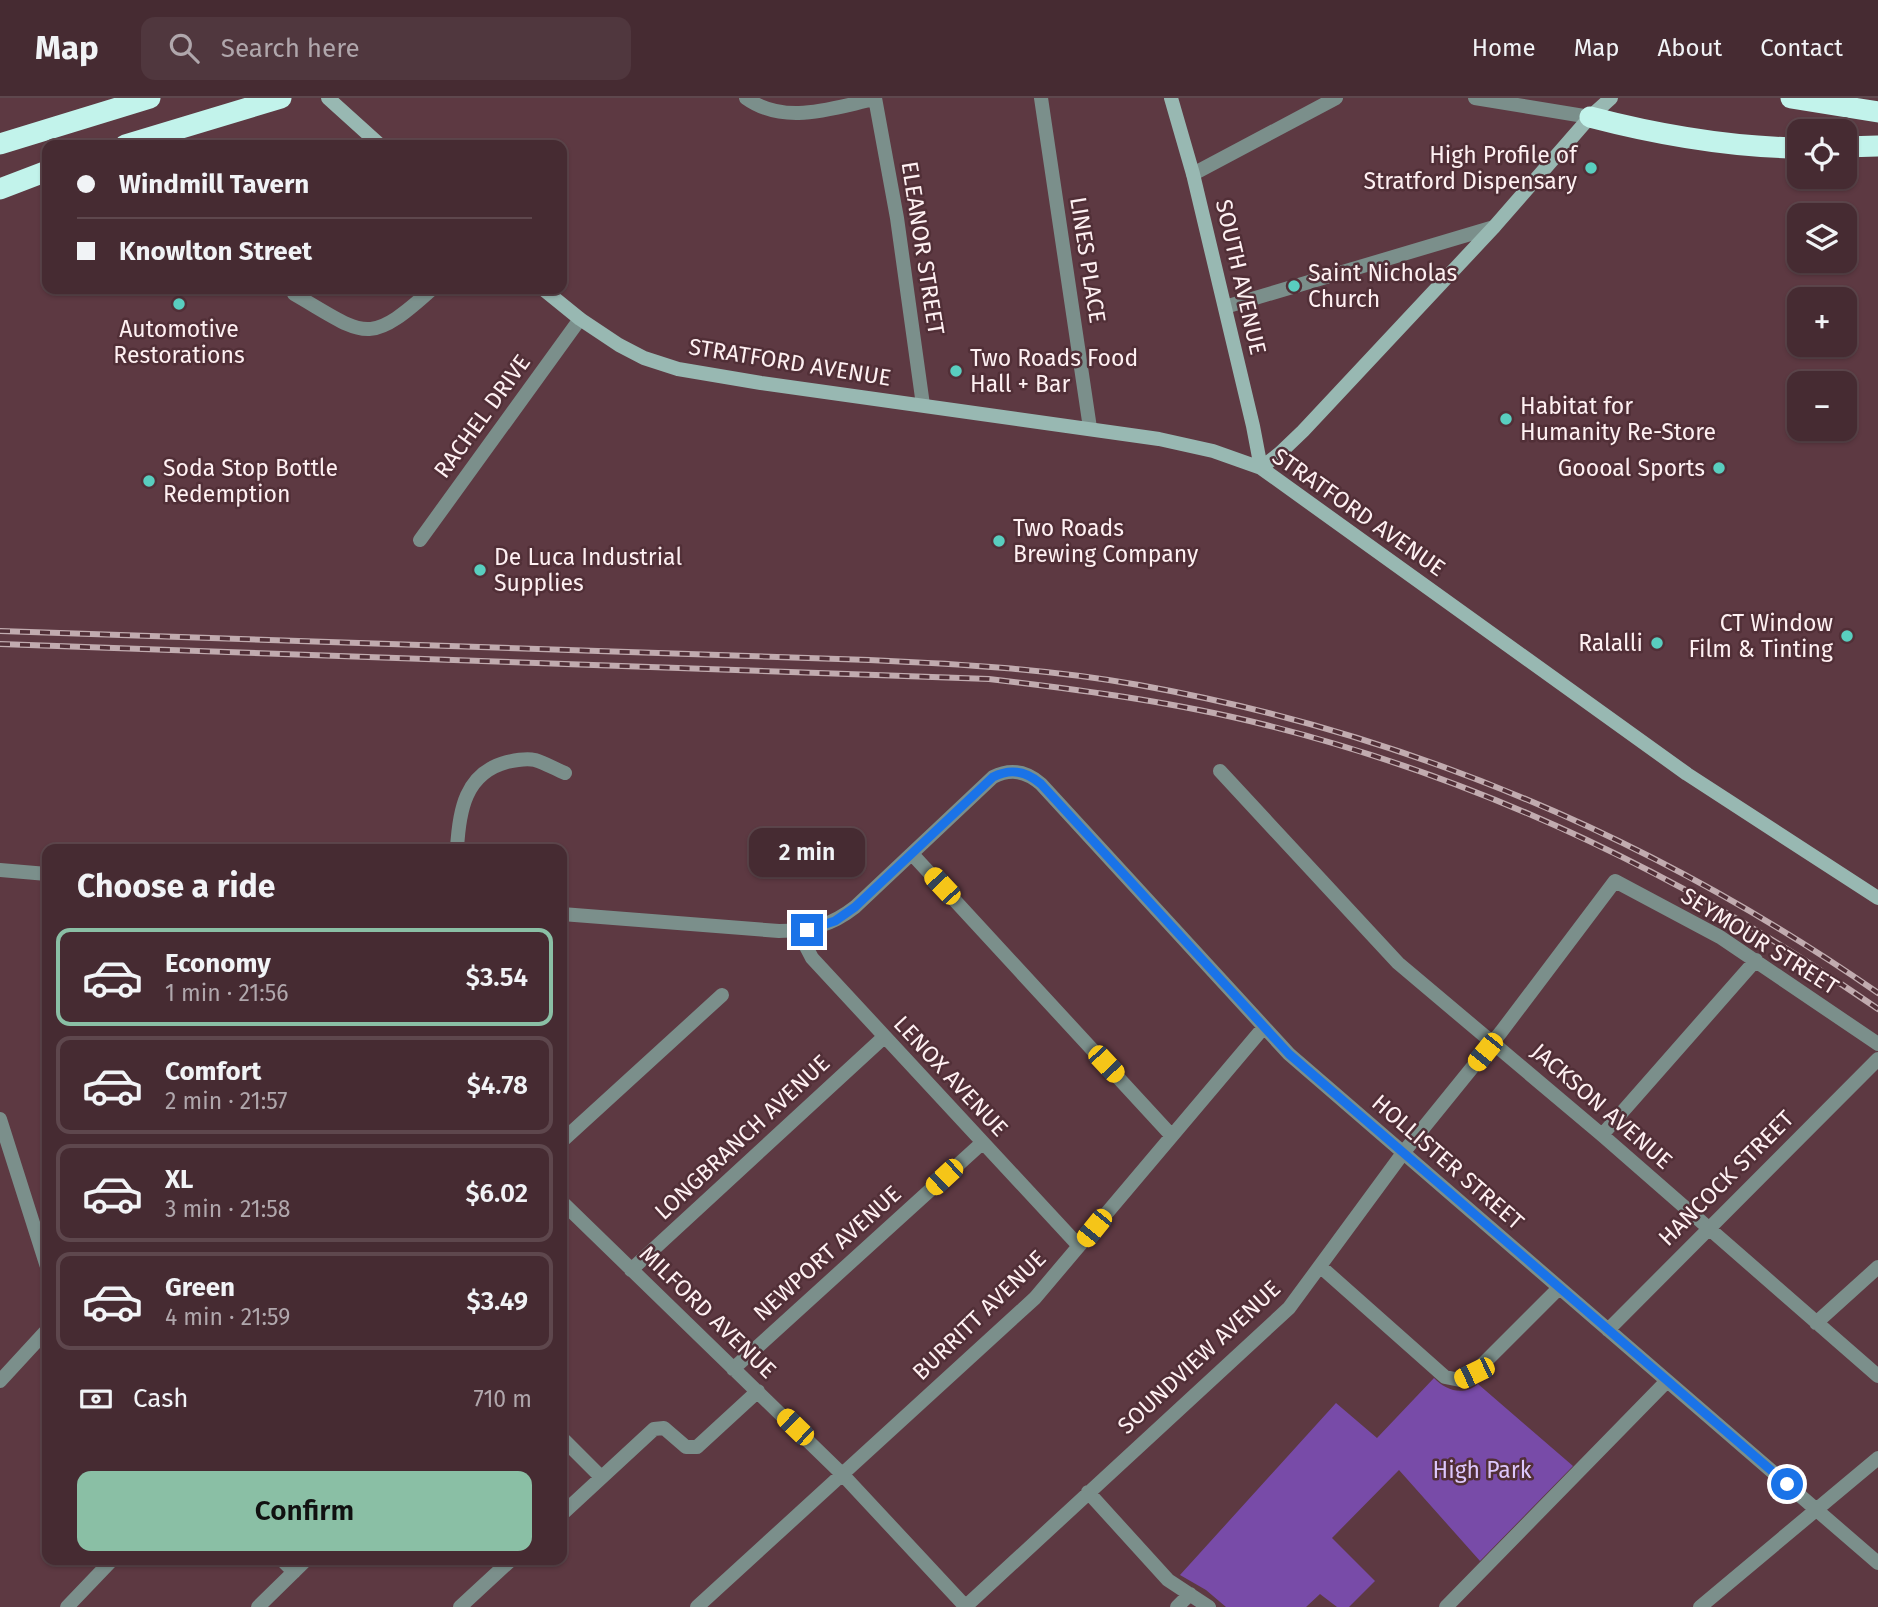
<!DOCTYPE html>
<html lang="en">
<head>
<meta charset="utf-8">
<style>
  :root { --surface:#462b32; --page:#50373e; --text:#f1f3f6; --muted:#b0a7ac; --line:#5e474d; --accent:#8abfa5 }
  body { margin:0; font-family:"Fira Sans",sans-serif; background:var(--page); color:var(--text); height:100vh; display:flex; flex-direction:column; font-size:26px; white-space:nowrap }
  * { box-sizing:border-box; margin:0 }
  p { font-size:23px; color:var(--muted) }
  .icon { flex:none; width:38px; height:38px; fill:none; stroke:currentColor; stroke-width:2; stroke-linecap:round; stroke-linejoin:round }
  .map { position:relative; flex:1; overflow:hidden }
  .side { position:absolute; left:42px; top:746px; width:525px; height:721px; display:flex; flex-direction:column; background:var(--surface); border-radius:14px; box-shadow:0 2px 5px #0004,0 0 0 2px var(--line) }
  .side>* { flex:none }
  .guide { position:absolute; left:42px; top:42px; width:525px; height:154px; border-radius:14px; box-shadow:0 2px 5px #0004,0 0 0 2px var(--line); display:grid; align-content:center; height:154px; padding:0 35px; background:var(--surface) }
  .tools { position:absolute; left:1787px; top:21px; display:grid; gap:14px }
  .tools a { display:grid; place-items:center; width:70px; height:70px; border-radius:14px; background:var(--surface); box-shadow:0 2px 5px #0004,0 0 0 2px var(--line); font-size:35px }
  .end { position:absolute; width:32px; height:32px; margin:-16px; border:9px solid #1a73e8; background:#fff; box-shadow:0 0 0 4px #fff }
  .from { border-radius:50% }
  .bubble { position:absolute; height:49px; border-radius:14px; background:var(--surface); box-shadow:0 2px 5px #0004,0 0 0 2px var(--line); font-size:23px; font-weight:600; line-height:49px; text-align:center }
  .car { position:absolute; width:21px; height:42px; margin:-21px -10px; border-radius:9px; box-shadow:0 0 5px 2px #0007; background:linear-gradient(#f5c518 24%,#345 0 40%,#f5c518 0 76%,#345 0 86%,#f5c518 0) }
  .guide b { display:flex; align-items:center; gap:24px; height:66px; font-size:26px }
  .guide b+b { border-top:2px solid var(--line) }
  .guide i { width:18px; height:18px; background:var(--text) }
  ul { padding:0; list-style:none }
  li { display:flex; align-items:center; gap:21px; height:98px; margin:0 14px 10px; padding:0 21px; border:4px solid var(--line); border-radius:14px }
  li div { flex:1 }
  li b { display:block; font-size:26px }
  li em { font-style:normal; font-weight:600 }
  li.current { border-color:var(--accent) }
  li>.icon { width:63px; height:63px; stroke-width:1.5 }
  h2 { padding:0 35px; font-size:32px; line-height:84px }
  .pay { display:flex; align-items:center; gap:18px; height:77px; padding:0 35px; font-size:26px }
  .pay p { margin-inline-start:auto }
  .action { display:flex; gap:14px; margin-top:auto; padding:14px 35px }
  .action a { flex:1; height:80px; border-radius:14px; background:var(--accent); color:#111; font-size:28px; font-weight:600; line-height:80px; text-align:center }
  header { display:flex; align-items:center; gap:42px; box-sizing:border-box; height:98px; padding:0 35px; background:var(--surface); border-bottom:2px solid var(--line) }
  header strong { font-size:33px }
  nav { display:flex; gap:38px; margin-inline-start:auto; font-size:24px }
  .search { width:490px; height:63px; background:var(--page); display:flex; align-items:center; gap:18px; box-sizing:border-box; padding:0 24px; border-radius:14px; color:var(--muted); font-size:26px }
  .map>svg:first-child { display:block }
  .green { fill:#784ba8 }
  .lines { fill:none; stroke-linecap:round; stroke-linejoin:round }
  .street { stroke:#7b8f8b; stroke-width:14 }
  .secondary { stroke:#98b8b2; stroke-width:14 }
  .highway { stroke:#c2f3eb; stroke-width:21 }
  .rail-casing { stroke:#c1abaf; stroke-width:6 }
  .rail { stroke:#512f37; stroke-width:3.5; stroke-dasharray:10; stroke-linecap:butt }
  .route { stroke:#1a73e8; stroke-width:9 }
  .poi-dot { fill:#59cebf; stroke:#512f37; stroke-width:2.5 }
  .labels { text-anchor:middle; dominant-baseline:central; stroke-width:5; stroke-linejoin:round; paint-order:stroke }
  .poi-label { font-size:23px; fill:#fef0f2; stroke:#512f37; text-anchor:start }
  .street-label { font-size:23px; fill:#fef0f2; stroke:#512f37 }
  .park-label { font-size:23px; fill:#ddc7fc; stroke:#512f37 }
</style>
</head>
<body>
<header>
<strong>Map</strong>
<div class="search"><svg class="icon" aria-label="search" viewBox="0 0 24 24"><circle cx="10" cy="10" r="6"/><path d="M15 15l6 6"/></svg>Search here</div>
<nav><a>Home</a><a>Map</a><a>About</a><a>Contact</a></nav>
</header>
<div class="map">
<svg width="1878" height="1509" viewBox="0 0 1878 1509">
  <rect width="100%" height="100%" fill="#5d3942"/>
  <path class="green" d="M1434,1280c12,13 30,18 44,6l95,82 -93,95 -81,-91 -67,68 43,43 -26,26h-12l-17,-13 -14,13h-80l-20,-17 -26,-15 156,-172 41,35z"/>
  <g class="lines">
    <path class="street" d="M746,0c39,28 86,10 129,1
      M875,0l22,120 26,187
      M1041,0l49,330
      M1475,0l115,19
      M1193,76l143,-76
      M294,196c71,41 73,54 138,-5
      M1225,209l269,-80
      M420,442l160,-221
      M1220,673l178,192 204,172 276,241
      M457,751c2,-38 8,-76 50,-87 9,-2 19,-4 28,-2 10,3 20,9 30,13
      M912,756l259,281
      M0,772l47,4
      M562,816l217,17c30,0 52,-5 76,-24l138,-130c18,-9 33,-6 48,7l248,270 589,509
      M798,833l14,27 267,288
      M0,1021l47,148
      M1602,1037l154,-175
      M562,1043l160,-146
      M562,1104l281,273 123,132
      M1321,1169l124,110 15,3 14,-7 85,-85
      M631,1172l253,-233
      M1816,1225l62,-56
      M1608,1232l270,-271
      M733,1271l249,-226
      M0,1283l47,-51
      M562,1340l39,39
      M1088,1394l80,88 41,27
      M562,1416l92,-85 10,-1 22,19h11l61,-56
      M281,1461l13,13
      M67,1509l46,-48
      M258,1509l49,-48
      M460,1509l52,-48
      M697,1509l338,-309 229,-271
      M965,1509l324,-299 114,-155 98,-121 114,-151 105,56 158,107
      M1177,1509l13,-13
      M1446,1509l221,-226
      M1700,1509l178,-149"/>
    <path class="secondary" d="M328,0l52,47
      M1171,0l22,76 60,252 8,42 19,-15 23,-22 191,-204 96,-110 21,-19
      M543,191l37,30 39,26 25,13 34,11 83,14 398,56 54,12 48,17 426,306 191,124"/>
    <path class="highway" d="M1791,0l87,14
      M1590,19c69,18 138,30 209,31
      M0,46l150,-46
      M125,47l156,-47
      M1844,49l34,-1
      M0,91l47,-18"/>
    <defs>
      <path id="rail" d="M0,533l869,29c90,4 181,9 270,25 268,48 515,153 739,308
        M0,546l989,35c93,11 186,23 277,46 220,55 426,155 612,284"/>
    </defs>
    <use href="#rail" class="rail-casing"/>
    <use href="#rail" class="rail"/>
  </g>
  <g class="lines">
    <path class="route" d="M807,832l28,-9 20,-14 138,-130c18,-9 33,-6 48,7l248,270 498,430"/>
  </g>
  <g class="poi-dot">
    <circle cx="1591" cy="70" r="7"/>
    <circle cx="1294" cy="188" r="7"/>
    <circle cx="179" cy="206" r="7"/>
    <circle cx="956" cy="273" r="7"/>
    <circle cx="1506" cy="321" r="7"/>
    <circle cx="1719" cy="370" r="7"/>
    <circle cx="149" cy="383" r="7"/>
    <circle cx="999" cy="443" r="7"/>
    <circle cx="480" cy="472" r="7"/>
    <circle cx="1847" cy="538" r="7"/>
    <circle cx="1657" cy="545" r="7"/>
  </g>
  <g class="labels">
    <g class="poi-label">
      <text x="1577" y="57" text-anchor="end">High Profile of<tspan x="1577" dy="26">Stratford Dispensary</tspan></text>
      <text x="1308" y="175">Saint Nicholas<tspan x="1308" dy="26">Church</tspan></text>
      <text x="179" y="231" text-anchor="middle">Automotive<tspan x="179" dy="26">Restorations</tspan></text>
      <text x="970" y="260">Two Roads Food<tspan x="970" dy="26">Hall + Bar</tspan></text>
      <text x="1520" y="308">Habitat for<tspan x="1520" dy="26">Humanity Re-Store</tspan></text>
      <text x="163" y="370">Soda Stop Bottle<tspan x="163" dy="26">Redemption</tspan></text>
      <text x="1705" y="370" text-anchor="end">Goooal Sports</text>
      <text x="1013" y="430">Two Roads<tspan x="1013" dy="26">Brewing Company</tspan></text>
      <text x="494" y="459">De Luca Industrial<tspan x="494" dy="26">Supplies</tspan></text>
      <text x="1833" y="525" text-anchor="end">CT Window<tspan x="1833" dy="26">Film &amp; Tinting</tspan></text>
      <text x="1643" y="545" text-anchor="end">Ralalli</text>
    </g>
    <g class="street-label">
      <text transform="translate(923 150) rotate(81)">ELEANOR STREET</text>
      <text transform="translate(1088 162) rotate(81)">LINES PLACE</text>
      <text transform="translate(1241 179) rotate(77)">SOUTH AVENUE</text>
      <text transform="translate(790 264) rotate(9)">STRATFORD AVENUE</text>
      <text transform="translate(482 318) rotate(-54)">RACHEL DRIVE</text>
      <text transform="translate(1359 414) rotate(35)">STRATFORD AVENUE</text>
      <text transform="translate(1760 843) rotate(32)">SEYMOUR STREET</text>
      <text transform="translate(951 978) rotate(47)">LENOX AVENUE</text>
      <text transform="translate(1602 1008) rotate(41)">JACKSON AVENUE</text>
      <text transform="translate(742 1039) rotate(-43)">LONGBRANCH AVENUE</text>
      <text transform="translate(1448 1064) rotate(41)">HOLLISTER STREET</text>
      <text transform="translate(1726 1080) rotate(-45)">HANCOCK STREET</text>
      <text transform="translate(827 1155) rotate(-42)">NEWPORT AVENUE</text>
      <text transform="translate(708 1214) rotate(44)">MILFORD AVENUE</text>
      <text transform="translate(979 1217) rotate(-44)">BURRITT AVENUE</text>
      <text transform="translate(1199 1259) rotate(-43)">SOUNDVIEW AVENUE</text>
    </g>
    <g class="park-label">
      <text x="1482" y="1372">High Park</text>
    </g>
  </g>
</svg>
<div class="tools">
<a><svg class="icon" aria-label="locate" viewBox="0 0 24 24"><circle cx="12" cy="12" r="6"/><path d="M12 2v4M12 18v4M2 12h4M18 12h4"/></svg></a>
<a><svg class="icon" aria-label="layers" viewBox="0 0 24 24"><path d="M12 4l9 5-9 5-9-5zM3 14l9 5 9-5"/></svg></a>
<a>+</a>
<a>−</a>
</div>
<i class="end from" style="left:1787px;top:1386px"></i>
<i class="end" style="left:807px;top:832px"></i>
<div class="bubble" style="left:749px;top:730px;width:116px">2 min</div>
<i class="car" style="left:942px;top:788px;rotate:317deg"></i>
<i class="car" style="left:1485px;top:954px;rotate:219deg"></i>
<i class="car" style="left:1106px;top:966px;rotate:137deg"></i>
<i class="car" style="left:944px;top:1079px;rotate:227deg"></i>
<i class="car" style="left:1094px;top:1130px;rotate:219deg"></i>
<i class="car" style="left:1474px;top:1275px;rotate:244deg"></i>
<i class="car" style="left:795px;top:1329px;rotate:314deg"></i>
<div class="guide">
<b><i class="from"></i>Windmill Tavern</b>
<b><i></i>Knowlton Street</b>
</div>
<section class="side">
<h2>Choose a ride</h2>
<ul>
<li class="current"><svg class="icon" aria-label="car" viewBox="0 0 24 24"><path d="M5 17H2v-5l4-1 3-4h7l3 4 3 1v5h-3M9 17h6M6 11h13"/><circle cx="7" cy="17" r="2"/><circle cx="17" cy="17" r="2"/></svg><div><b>Economy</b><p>1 min · 21:56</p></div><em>$3.54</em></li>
<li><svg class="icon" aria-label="car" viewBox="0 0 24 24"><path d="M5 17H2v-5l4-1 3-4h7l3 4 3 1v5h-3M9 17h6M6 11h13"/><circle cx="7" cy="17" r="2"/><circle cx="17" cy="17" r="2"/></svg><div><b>Comfort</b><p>2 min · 21:57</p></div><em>$4.78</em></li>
<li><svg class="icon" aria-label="car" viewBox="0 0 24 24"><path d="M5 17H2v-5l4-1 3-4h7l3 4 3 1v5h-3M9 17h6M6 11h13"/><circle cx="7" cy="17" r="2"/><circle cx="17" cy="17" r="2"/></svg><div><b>XL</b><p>3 min · 21:58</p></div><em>$6.02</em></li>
<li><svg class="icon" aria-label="car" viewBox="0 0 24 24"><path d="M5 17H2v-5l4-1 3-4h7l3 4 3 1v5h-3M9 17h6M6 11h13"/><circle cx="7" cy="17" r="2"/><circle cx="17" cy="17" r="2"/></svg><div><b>Green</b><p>4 min · 21:59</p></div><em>$3.49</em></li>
</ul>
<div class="pay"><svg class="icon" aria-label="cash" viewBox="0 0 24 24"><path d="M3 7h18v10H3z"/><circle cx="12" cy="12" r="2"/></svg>Cash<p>710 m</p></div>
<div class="action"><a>Confirm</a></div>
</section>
</div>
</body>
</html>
